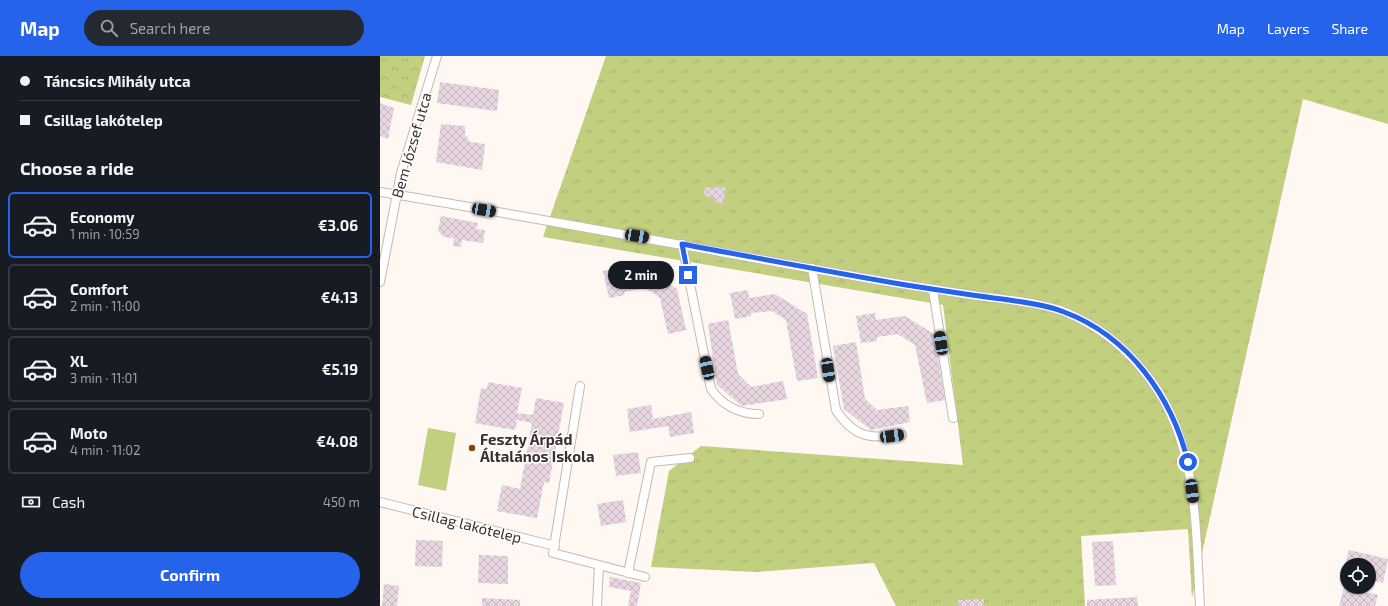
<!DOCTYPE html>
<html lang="en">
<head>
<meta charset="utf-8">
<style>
  :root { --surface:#171b24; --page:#242831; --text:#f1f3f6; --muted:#9ea1a6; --line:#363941; --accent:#2563eb }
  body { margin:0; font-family:"Exo 2",sans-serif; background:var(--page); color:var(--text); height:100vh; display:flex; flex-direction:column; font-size:15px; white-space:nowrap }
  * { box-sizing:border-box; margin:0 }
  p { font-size:13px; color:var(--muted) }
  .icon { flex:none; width:22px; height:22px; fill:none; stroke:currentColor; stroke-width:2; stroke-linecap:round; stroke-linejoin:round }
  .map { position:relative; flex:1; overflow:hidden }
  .details { display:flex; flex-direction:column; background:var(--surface); width:380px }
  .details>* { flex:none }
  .guide { display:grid; align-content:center; height:88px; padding:0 20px; background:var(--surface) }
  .fabs { position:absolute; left:960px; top:502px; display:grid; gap:8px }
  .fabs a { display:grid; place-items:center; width:36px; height:36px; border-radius:50%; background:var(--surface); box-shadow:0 1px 3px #0004; font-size:20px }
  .end { position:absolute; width:18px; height:18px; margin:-9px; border:5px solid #2563eb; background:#fff; box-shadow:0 0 0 2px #fff }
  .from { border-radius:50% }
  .bubble { position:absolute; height:28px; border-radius:14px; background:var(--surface); box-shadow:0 1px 3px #0004; font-size:13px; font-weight:700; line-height:28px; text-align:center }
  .car { position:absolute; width:12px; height:24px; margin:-12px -6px; border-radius:5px; box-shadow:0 0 3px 1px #0007; background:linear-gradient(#222 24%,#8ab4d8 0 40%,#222 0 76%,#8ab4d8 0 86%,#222 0) }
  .guide b { display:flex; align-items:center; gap:14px; height:38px; font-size:15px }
  .guide b+b { border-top:1px solid var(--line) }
  .guide i { width:10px; height:10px; background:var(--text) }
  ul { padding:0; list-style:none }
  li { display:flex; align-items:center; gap:12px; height:66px; margin:0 8px 6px; padding:0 12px; border:2px solid var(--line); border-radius:6px }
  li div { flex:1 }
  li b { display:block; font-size:15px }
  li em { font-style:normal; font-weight:700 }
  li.current { border-color:var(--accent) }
  li>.icon { width:36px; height:36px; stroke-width:1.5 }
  h2 { padding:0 20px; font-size:18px; line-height:48px }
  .pay { display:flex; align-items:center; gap:10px; height:44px; padding:0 20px; font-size:15px }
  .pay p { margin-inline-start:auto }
  .primary-button { display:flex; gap:8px; margin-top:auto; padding:8px 20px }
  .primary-button a { flex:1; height:46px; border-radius:24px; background:var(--accent); color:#fff; font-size:16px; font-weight:700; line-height:46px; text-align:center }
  header { display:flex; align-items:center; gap:24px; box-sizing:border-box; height:56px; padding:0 20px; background:var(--accent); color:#fff }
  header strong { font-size:19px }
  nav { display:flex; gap:22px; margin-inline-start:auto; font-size:14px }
  .search { width:280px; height:36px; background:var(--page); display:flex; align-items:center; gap:10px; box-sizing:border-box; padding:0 14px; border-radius:22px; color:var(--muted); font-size:15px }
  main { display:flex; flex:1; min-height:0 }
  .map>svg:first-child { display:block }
  .grass { fill:url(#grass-tufts) }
  .park { fill:url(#park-crowns) }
  .pitch { fill:#c2cf7f }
  .building { fill:url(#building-cross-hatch) }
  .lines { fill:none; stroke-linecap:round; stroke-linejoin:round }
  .street-casing { stroke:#c9b8ae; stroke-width:10 }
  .street { stroke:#fff; stroke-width:8 }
  .route { stroke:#2563eb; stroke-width:5 }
  .poi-dot { fill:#84440c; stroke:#fff; stroke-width:1.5 }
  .labels { text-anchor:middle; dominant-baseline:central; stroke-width:3; stroke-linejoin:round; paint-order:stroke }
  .street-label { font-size:15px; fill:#39322e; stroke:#fff }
  .poi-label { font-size:15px; font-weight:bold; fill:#39322e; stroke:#fff; text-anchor:start }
</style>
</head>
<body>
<header>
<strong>Map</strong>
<div class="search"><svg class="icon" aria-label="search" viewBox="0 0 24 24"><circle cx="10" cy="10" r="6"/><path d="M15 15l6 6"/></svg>Search here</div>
<nav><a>Map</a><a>Layers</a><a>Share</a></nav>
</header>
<main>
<section class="details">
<div class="guide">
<b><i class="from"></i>Táncsics Mihály utca</b>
<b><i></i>Csillag lakótelep</b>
</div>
<h2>Choose a ride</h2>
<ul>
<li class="current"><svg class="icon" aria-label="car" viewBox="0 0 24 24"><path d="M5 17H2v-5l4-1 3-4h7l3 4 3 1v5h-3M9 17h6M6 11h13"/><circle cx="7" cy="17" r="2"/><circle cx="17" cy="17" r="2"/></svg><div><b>Economy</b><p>1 min · 10:59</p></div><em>€3.06</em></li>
<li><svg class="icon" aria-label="car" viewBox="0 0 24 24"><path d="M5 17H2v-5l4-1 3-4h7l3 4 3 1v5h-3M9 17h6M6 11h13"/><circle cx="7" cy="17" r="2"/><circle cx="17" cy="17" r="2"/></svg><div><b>Comfort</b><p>2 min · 11:00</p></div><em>€4.13</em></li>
<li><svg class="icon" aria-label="car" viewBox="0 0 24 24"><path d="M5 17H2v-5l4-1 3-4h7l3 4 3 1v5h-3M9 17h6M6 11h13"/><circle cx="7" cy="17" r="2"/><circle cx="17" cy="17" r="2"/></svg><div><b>XL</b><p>3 min · 11:01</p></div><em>€5.19</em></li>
<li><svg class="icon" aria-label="car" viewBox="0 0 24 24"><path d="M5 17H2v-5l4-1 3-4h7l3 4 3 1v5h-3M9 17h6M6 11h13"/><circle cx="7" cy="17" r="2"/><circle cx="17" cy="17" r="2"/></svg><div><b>Moto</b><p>4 min · 11:02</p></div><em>€4.08</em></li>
</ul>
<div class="pay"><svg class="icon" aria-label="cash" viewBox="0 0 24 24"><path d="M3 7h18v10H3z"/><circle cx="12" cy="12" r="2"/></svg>Cash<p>450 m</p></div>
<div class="primary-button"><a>Confirm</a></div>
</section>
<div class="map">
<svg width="1008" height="550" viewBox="0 0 1008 550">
  <defs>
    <pattern id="grass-tufts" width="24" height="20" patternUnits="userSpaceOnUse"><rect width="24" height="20" fill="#c2cf7f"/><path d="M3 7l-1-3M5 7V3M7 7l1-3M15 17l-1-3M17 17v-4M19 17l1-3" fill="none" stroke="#a7b26e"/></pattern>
    <pattern id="park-crowns" width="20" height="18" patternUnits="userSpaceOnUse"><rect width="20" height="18" fill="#c2cf7f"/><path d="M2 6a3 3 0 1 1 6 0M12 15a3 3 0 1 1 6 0" fill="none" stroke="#a7b26e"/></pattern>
    <pattern id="building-cross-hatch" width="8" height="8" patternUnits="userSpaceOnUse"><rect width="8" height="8" fill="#e7d5df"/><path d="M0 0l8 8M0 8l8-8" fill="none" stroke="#c7b7c0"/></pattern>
  </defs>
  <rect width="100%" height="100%" fill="#fef7f2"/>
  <path class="grass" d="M226,0h782v68l-85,-25 -111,499 -4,-69 -107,7 4,70h-189l-22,-43 -117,9 -106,-5 18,-96 32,-25 262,19 -20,-160 -400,-68z"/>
  <path class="park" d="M0,0h45l-14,49 -31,-8z"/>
  <path class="pitch" d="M48,372l28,5 -10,58 -28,-6z"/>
  <path class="building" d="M60,26l59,8 -2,21 -60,-8z
    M0,47l14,5 -6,31 -8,-3z
    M61,68l24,2v8l5,8 15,2 -3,26 -46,-8z
    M337,130l9,2 -3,16 -9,-2 1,-4 -11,-2 1,-9 11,1z
    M61,160l37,7 -2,6 9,1 -2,13 -21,-3 -1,7 -8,-1 1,-8 -10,-1 -6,-6z
    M239,212l2,7 27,-5 29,19 9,41 -18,4 -8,-36 -15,-10 -21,4 1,3 -16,3 -6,-27z
    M368,234l1,8 26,-4 32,20 11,64 -21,3 -11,-61 -14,-9 -21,2v3l-16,3 -5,-26z
    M495,257l1,7 29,-4 29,18 11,66 -18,3 -12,-58 -17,-11 -21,3v4l-16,2 -5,-27z
    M348,264l10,54 13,13 32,-6 4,18 -45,7 -25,-21 -9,-61z
    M476,286l9,57 12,11 31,-4 2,16 -39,8 -27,-21 -11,-63z
    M108,326l34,6 -5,25 16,2 3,-17 28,5 -15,80 -5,-1 -7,36 -40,-7 5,-26 18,4 12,-66 -15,-3 -2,10 -40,-7 6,-35 6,1z
    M271,349l2,14 38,-7 3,21 -24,4 -2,-11 -38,6 -3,-23z
    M258,396l3,21 -25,3 -3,-21z
    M243,444l3,22 -25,4 -4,-22z
    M36,484l27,1 -1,26 -27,-1z
    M733,485l3,44 -21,1 -3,-44z
    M969,494l39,9 -5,24 -14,-4v-14h-24z
    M99,499l29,1v28l-30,-1z
    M230,521l31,6 -4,23h-9l3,-15 -22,-4z
    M4,528l15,2 -2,20h-15z
    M964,531l34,8 -3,11h-36z
    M757,541l1,9h-51v-6z
    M102,542l38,2v6h-38z
    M604,543v7h-26v-6z"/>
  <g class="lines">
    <defs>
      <path id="street" d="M0,136c160,26 320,57 479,85 40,7 79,13 119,19 29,4 60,6 87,16 29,12 56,32 76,56 58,66 54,155 59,238
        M302,188l29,145c11,16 28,25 48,25
        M432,212l24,142c18,28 35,29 66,25
        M0,226l21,-109 36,-117
        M553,234l20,128
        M200,330l-27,167 92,24
        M0,446l175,44
        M248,517l23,-111 39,-4
        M217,550l2,-41"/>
    </defs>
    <use href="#street" class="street-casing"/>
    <use href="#street" class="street"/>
  </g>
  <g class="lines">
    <path class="route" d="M308,219l-6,-31c75,14 149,28 224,41 32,5 64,10 96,14 20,3 42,5 62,13 65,24 108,85 124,150"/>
  </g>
  <circle class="poi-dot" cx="92" cy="392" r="4"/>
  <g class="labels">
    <g class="street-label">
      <text transform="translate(31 89) rotate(-74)">Bem József utca</text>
      <text transform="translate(87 468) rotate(14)">Csillag lakótelep</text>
    </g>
    <g class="poi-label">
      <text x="100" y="383">Feszty Árpád<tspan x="100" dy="17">Általános Iskola</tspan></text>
    </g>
  </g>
</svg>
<div class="fabs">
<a><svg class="icon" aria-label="locate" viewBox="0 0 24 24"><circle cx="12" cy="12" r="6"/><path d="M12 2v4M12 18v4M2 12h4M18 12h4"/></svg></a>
</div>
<i class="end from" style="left:808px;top:406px"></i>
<i class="end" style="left:308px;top:219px"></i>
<div class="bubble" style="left:228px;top:205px;width:66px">2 min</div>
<i class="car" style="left:104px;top:154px;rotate:100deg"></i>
<i class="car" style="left:257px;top:180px;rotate:100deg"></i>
<i class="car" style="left:561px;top:287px;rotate:351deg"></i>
<i class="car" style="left:327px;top:312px;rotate:348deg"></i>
<i class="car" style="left:448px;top:314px;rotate:171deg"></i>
<i class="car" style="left:512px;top:380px;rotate:82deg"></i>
<i class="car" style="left:812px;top:435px;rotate:173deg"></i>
</div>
</main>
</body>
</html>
